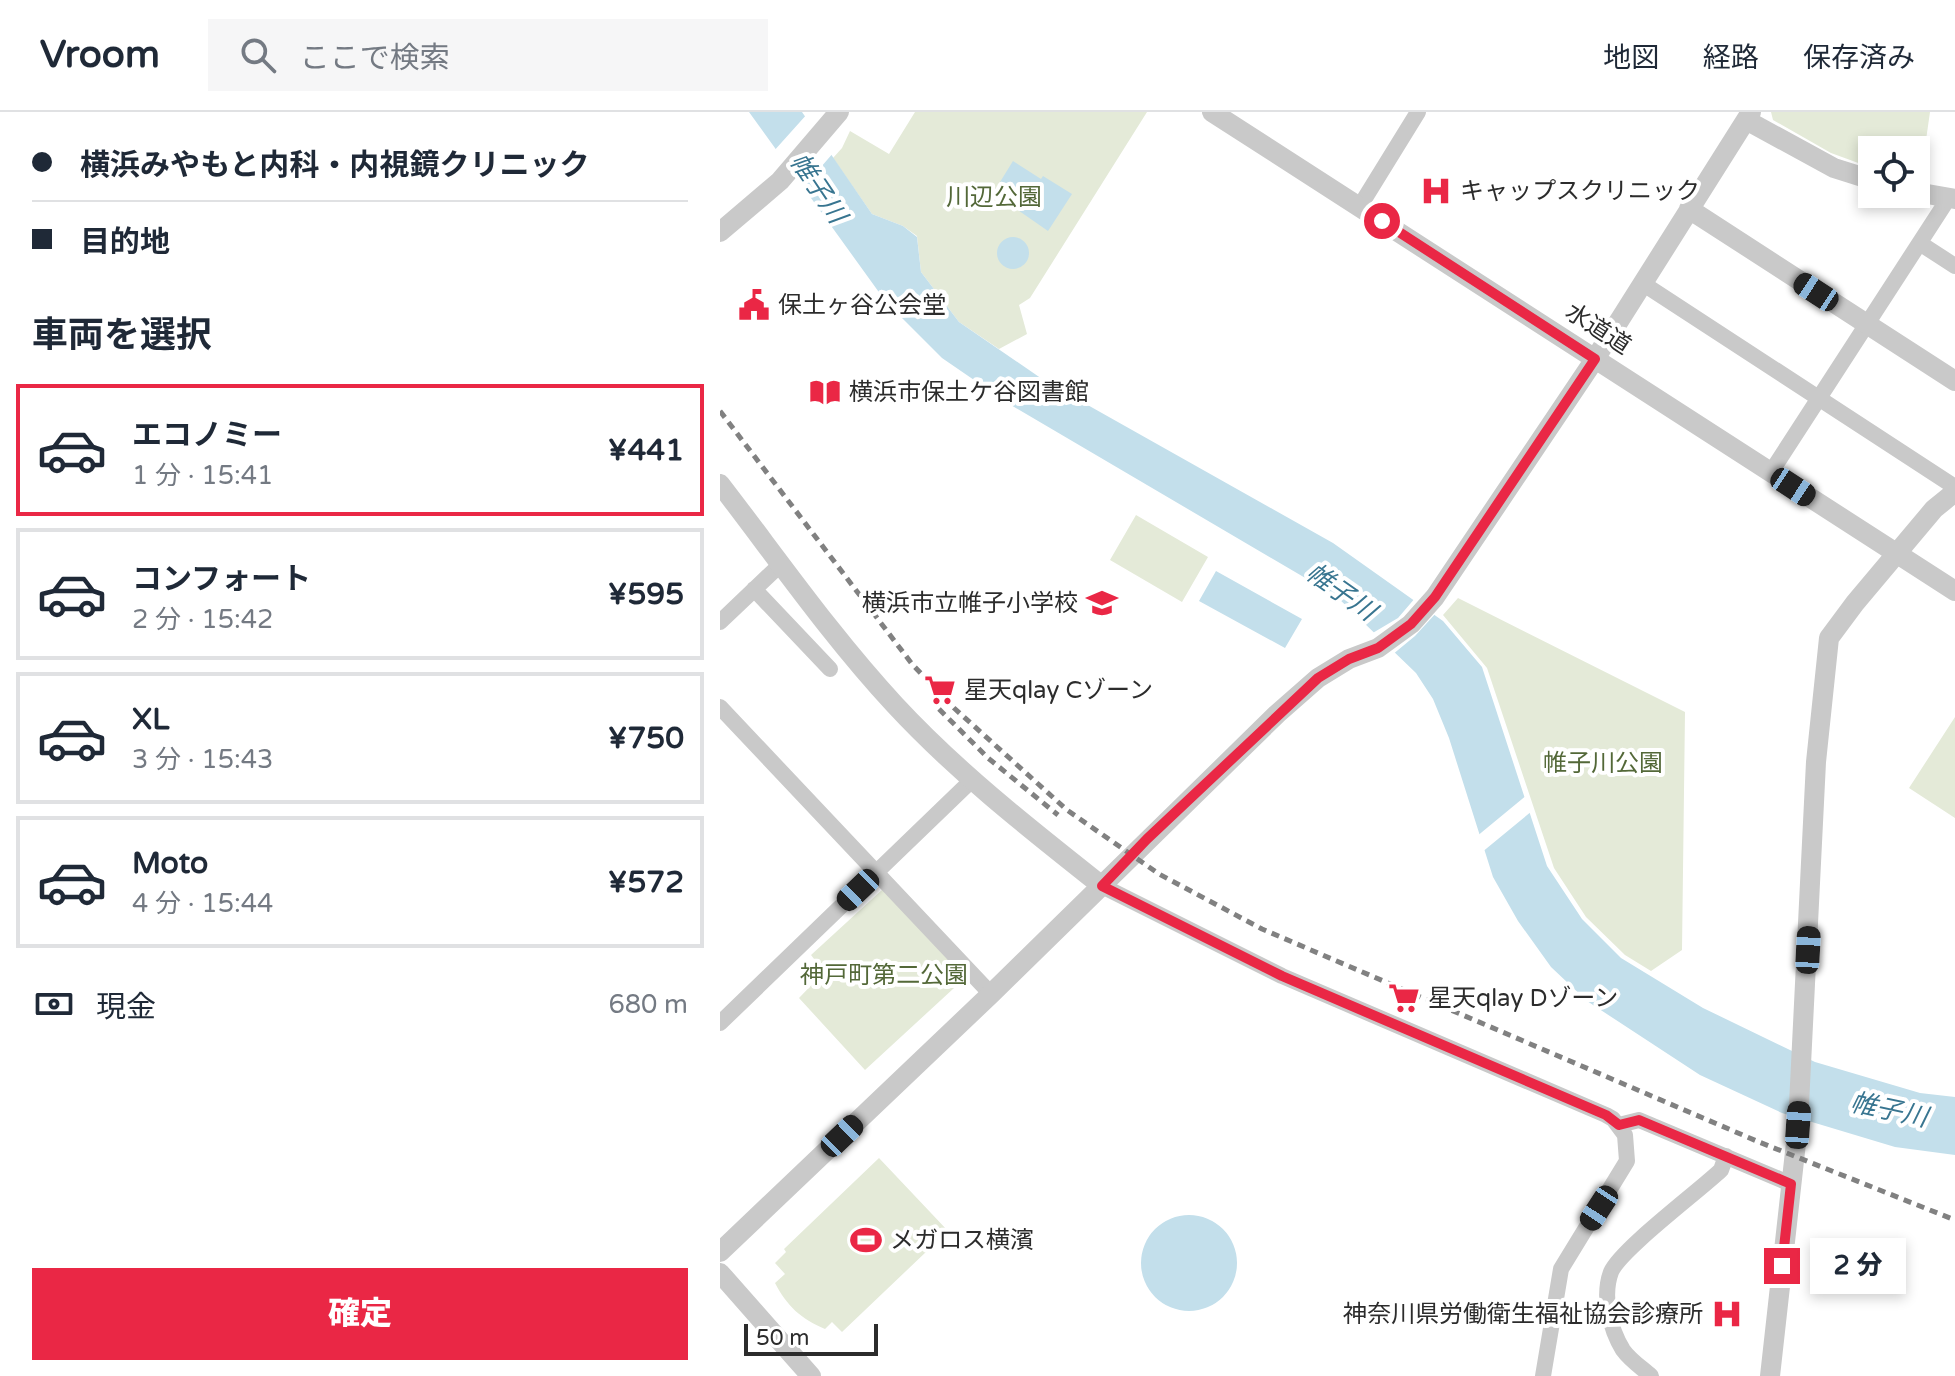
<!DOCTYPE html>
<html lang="ja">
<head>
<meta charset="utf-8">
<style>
  :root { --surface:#fff; --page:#f6f6f7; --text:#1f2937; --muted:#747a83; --line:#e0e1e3; --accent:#ea2745 }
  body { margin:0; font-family:"Varela Round","Noto Sans JP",sans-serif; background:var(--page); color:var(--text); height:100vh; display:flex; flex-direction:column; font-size:30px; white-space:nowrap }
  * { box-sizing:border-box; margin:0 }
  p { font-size:26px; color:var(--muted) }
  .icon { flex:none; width:44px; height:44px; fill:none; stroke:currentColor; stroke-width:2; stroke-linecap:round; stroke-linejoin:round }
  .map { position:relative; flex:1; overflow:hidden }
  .sheet { display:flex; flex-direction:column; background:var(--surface); width:720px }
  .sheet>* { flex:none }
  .guide { display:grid; align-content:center; height:176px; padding:0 32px; background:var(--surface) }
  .controls { position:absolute; left:1138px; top:24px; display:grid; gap:16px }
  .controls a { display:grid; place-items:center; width:72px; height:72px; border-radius:0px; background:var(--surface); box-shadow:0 4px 12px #0003; font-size:40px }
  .scale { position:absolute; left:24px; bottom:20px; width:134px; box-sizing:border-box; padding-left:8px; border:4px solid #2c2c2c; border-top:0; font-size:22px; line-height:28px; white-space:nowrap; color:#2c2c2c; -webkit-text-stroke:6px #fff; paint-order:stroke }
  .end { position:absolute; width:36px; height:36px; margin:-18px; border:10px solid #ea2745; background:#fff; box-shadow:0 0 0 4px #fff }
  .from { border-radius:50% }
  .bubble { position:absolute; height:56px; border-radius:0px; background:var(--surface); box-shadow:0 4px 12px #0003; font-size:26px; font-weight:800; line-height:56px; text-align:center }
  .car { position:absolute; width:24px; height:48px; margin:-24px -12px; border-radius:10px; box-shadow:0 0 6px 2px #0007; background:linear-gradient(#222 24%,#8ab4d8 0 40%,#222 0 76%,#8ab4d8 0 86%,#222 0) }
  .guide b { display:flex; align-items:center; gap:28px; height:76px; font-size:30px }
  .guide b+b { border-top:2px solid var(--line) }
  .guide i { width:20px; height:20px; background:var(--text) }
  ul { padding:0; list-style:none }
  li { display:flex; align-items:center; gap:24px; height:132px; margin:0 16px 12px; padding:0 16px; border:4px solid var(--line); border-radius:0px }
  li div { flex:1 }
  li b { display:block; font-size:30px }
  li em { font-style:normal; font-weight:800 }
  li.selected { border-color:var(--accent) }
  li>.icon { width:72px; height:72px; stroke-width:1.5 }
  h2 { padding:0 32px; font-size:36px; line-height:96px }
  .pay { display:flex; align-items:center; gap:20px; height:88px; padding:0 32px; font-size:30px }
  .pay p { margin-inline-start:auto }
  .primary-button { display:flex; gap:16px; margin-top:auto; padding:16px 32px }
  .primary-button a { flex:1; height:92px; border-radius:0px; background:var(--accent); color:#fff; font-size:32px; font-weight:800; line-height:92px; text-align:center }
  header { display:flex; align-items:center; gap:48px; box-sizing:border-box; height:112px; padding:0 40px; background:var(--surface); border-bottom:2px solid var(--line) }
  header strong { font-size:38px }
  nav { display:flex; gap:44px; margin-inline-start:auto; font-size:28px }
  .search { width:560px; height:72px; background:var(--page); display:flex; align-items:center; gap:20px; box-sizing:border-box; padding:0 28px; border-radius:0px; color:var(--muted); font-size:30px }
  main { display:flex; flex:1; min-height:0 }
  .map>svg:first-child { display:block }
  .green { fill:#e4ead8 }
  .water { fill:#c3dfeb }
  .pier { fill:#fff }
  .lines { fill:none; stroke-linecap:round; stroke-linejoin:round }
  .minor { stroke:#c9c9c9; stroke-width:16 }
  .tertiary { stroke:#c9c9c9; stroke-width:20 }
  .rail { stroke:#818181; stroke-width:5; stroke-dasharray:8 6; stroke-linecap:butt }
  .route { stroke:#ea2745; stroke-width:10 }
  .labels { text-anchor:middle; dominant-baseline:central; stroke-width:8; stroke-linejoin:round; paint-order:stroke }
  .poi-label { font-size:24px; fill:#2c2c2c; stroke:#fff; text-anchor:start }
  .park-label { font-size:24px; fill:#536838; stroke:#fff }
  .street-label { font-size:24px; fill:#2c2c2c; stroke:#fff }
  .water-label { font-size:26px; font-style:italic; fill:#387590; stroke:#fff }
</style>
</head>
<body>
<header>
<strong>Vroom</strong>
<div class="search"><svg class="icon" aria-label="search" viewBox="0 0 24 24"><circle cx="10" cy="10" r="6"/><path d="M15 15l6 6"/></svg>ここで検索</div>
<nav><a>地図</a><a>経路</a><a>保存済み</a></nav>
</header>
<main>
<section class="sheet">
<div class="guide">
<b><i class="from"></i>横浜みやもと内科・内視鏡クリニック</b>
<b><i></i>目的地</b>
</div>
<h2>車両を選択</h2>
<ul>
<li class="selected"><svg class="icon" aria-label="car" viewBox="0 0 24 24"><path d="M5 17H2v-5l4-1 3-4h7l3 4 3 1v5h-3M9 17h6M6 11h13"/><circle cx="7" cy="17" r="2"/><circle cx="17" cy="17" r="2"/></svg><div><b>エコノミー</b><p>1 分 · 15:41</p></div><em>¥441</em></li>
<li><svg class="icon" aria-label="car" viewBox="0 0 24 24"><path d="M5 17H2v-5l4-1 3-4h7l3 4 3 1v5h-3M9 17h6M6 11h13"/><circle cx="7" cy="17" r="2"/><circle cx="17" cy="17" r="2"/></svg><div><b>コンフォート</b><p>2 分 · 15:42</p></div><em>¥595</em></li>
<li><svg class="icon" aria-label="car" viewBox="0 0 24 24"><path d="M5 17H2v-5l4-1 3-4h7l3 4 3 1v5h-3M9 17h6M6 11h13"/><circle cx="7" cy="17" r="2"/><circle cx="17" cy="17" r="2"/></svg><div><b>XL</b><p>3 分 · 15:43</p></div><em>¥750</em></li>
<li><svg class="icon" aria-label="car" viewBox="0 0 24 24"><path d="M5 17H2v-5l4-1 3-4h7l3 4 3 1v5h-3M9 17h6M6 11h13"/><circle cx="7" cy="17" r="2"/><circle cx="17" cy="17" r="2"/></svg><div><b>Moto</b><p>4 分 · 15:44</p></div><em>¥572</em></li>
</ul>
<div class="pay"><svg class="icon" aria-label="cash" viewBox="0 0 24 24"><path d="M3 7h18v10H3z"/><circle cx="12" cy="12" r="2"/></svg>現金<p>680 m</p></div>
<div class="primary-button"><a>確定</a></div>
</section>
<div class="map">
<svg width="1235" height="1264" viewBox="0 0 1235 1264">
  <rect width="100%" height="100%" fill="#fff"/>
  <path class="green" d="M195,0h232l-117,186 -11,7 8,29 -28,15 -40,-27 -38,-50 -4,-36 -14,-10 -31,-12 -39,-56 9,-10 8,-17 39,23z
    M1051,0h159l-10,70 -4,-1v-31h-44v18l-41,-15 -58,-33z
    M416,403l72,42 -26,45 -72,-42z
    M738,486l227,114 -3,238 -31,21 -26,-16 -39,-38 -32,-49 -67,-200 -44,-53z
    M1235,605v101l-46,-30z
    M163,777l83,88 -101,93 -66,-72 25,-26 -13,-17z
    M159,1046l69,73 -106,101 -10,-10 -7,7c-24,-10 -38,-23 -50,-46l10,-9 -10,-11 11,-11 -2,-3z"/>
  <path class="water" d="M29,0h53l70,102 31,12 14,11 4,35 38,50 86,59 288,162 110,78 39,46 65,199 35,53 39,39 82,50 112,54 105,31 35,4v58l-60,-8 -113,-34 -82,-38 -113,-74 -36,-34 -33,-46 -25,-44 -44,-139 -16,-39 -17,-26 -80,-77 -327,-192 -67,-46 -56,-56z
    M293,49l28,18 2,-3 29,18 -24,37 -46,-32 -2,-17z
    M277 141a16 16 0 1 1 32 0a16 16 0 1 1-32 0Z
    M496,459l86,48 -17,29 -86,-47z
    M421 1151a48 48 0 1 1 96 0a48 48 0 1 1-96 0Z"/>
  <path class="pier" d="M88,1l26,39 -33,38 -28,-38z
    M696,485l21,15 -22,24 -23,19 -21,-21 27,-16z
    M807,683l5,16 -51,42 -5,-16z"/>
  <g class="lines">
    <path class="minor" d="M640,94l58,-94
      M1201,132l34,22
      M922,171l313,204
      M1051,360l177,-273
      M34,477l76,80
      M0,510l61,-58
      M0,595l271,287
      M382,774l180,90 324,139 7,4 12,16 2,26 -66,108 -18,107
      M0,911l252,-243
      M899,1013l20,-5 152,64
      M931,1264c-9,-8 -21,-16 -28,-26 -13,-21 -21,-54 -12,-78 9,-22 88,-81 110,-102l5,-14"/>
    <path class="tertiary" d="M492,0l743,479
      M1026,8l88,48 38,12
      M1196,80l39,7
      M969,97l266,172
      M0,120l60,-51 59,-69
      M0,372c57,74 111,152 175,221 62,67 135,124 207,181
      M0,1140l271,-258 286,-280 41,-36 31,-19 29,-11 33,-24 24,-27 160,-238 156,-247
      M0,1161l91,103
      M1050,1264l28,-251 18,-363 13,-124 26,-35 79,-94 21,-17"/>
    <path class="rail" d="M0,299l192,253 42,44 113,102 92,64 103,55 497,213 196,78
      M219,597l49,49 70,57"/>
  </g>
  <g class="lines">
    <path class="route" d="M662,109l213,138 -160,238 -24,27 -33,24 -29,11 -31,19 -171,161 -45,47 180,90 324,139 13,10 20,-5 152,64 -9,82"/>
  </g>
  <defs>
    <symbol id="hospital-bare" viewBox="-9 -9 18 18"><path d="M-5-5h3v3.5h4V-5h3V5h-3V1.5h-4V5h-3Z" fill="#ea2745" stroke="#fff" stroke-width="2.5" paint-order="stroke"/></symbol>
    <symbol id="civic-bare" viewBox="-9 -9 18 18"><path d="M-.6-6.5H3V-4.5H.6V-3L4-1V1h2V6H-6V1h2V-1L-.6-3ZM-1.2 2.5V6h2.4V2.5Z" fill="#ea2745" stroke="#fff" stroke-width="2.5" paint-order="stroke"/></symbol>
    <symbol id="library-bare" viewBox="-9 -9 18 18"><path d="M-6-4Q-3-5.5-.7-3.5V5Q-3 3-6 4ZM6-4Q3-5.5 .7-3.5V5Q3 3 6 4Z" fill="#ea2745" stroke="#fff" stroke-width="2.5" paint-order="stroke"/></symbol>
    <symbol id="school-bare" viewBox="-9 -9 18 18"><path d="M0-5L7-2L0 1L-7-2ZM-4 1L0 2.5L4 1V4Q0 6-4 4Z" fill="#ea2745" stroke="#fff" stroke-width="2.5" paint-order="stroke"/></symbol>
    <symbol id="supermarket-bare" viewBox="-9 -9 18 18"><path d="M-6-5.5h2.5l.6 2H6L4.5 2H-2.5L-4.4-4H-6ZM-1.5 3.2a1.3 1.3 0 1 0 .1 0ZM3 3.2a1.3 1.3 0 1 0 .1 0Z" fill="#ea2745" stroke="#fff" stroke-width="2.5" paint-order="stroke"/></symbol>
    <symbol id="stadium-bare" viewBox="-9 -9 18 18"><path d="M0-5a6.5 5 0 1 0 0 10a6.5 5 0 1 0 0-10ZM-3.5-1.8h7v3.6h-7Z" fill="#ea2745" stroke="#fff" stroke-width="2.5" paint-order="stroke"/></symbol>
  </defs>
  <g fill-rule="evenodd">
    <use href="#hospital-bare" x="694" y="57" width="44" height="44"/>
    <use href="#civic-bare" x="12" y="171" width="44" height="44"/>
    <use href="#library-bare" x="83" y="258" width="44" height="44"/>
    <use href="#school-bare" x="360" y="469" width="44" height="44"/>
    <use href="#supermarket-bare" x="198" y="556" width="44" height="44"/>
    <use href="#supermarket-bare" x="662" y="864" width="44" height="44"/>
    <use href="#stadium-bare" x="124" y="1106" width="44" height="44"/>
    <use href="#hospital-bare" x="985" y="1180" width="44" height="44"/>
  </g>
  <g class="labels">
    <g class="poi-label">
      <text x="740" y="79">キャップスクリニック</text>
      <text x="58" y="193">保土ヶ谷公会堂</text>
      <text x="129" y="280">横浜市保土ケ谷図書館</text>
      <text x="358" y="491" text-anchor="end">横浜市立帷子小学校</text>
      <text x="244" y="578">星天qlay Cゾーン</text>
      <text x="708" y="886">星天qlay Dゾーン</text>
      <text x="170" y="1128">メガロス横濱</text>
      <text x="983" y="1202" text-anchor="end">神奈川県労働衛生福祉協会診療所</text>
    </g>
    <g class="park-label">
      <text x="274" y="85">川辺公園</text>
      <text x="883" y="651">帷子川公園</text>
      <text x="164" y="863">神戸町第二公園</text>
    </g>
    <g class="street-label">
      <text transform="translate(878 217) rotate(33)">水道道</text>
    </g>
    <g class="water-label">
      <text transform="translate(98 76) rotate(56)">帷子川</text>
      <text transform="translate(621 480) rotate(35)">帷子川</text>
      <text transform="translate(1169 998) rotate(12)">帷子川</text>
    </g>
  </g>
</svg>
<div class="controls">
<a><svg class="icon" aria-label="locate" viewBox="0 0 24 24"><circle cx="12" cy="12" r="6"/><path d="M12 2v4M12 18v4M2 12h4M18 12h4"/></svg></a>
</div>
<div class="scale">50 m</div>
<i class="end from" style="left:662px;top:109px"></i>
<i class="end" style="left:1062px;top:1154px"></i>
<div class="bubble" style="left:1090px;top:1126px;width:96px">2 分</div>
<i class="car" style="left:1096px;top:180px;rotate:303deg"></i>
<i class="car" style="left:1073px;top:375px;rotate:123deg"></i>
<i class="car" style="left:138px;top:778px;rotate:226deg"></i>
<i class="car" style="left:1088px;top:838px;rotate:3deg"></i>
<i class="car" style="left:1078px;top:1013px;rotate:4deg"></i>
<i class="car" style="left:122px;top:1024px;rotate:46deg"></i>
<i class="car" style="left:879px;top:1096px;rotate:213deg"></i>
</div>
</main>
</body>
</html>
